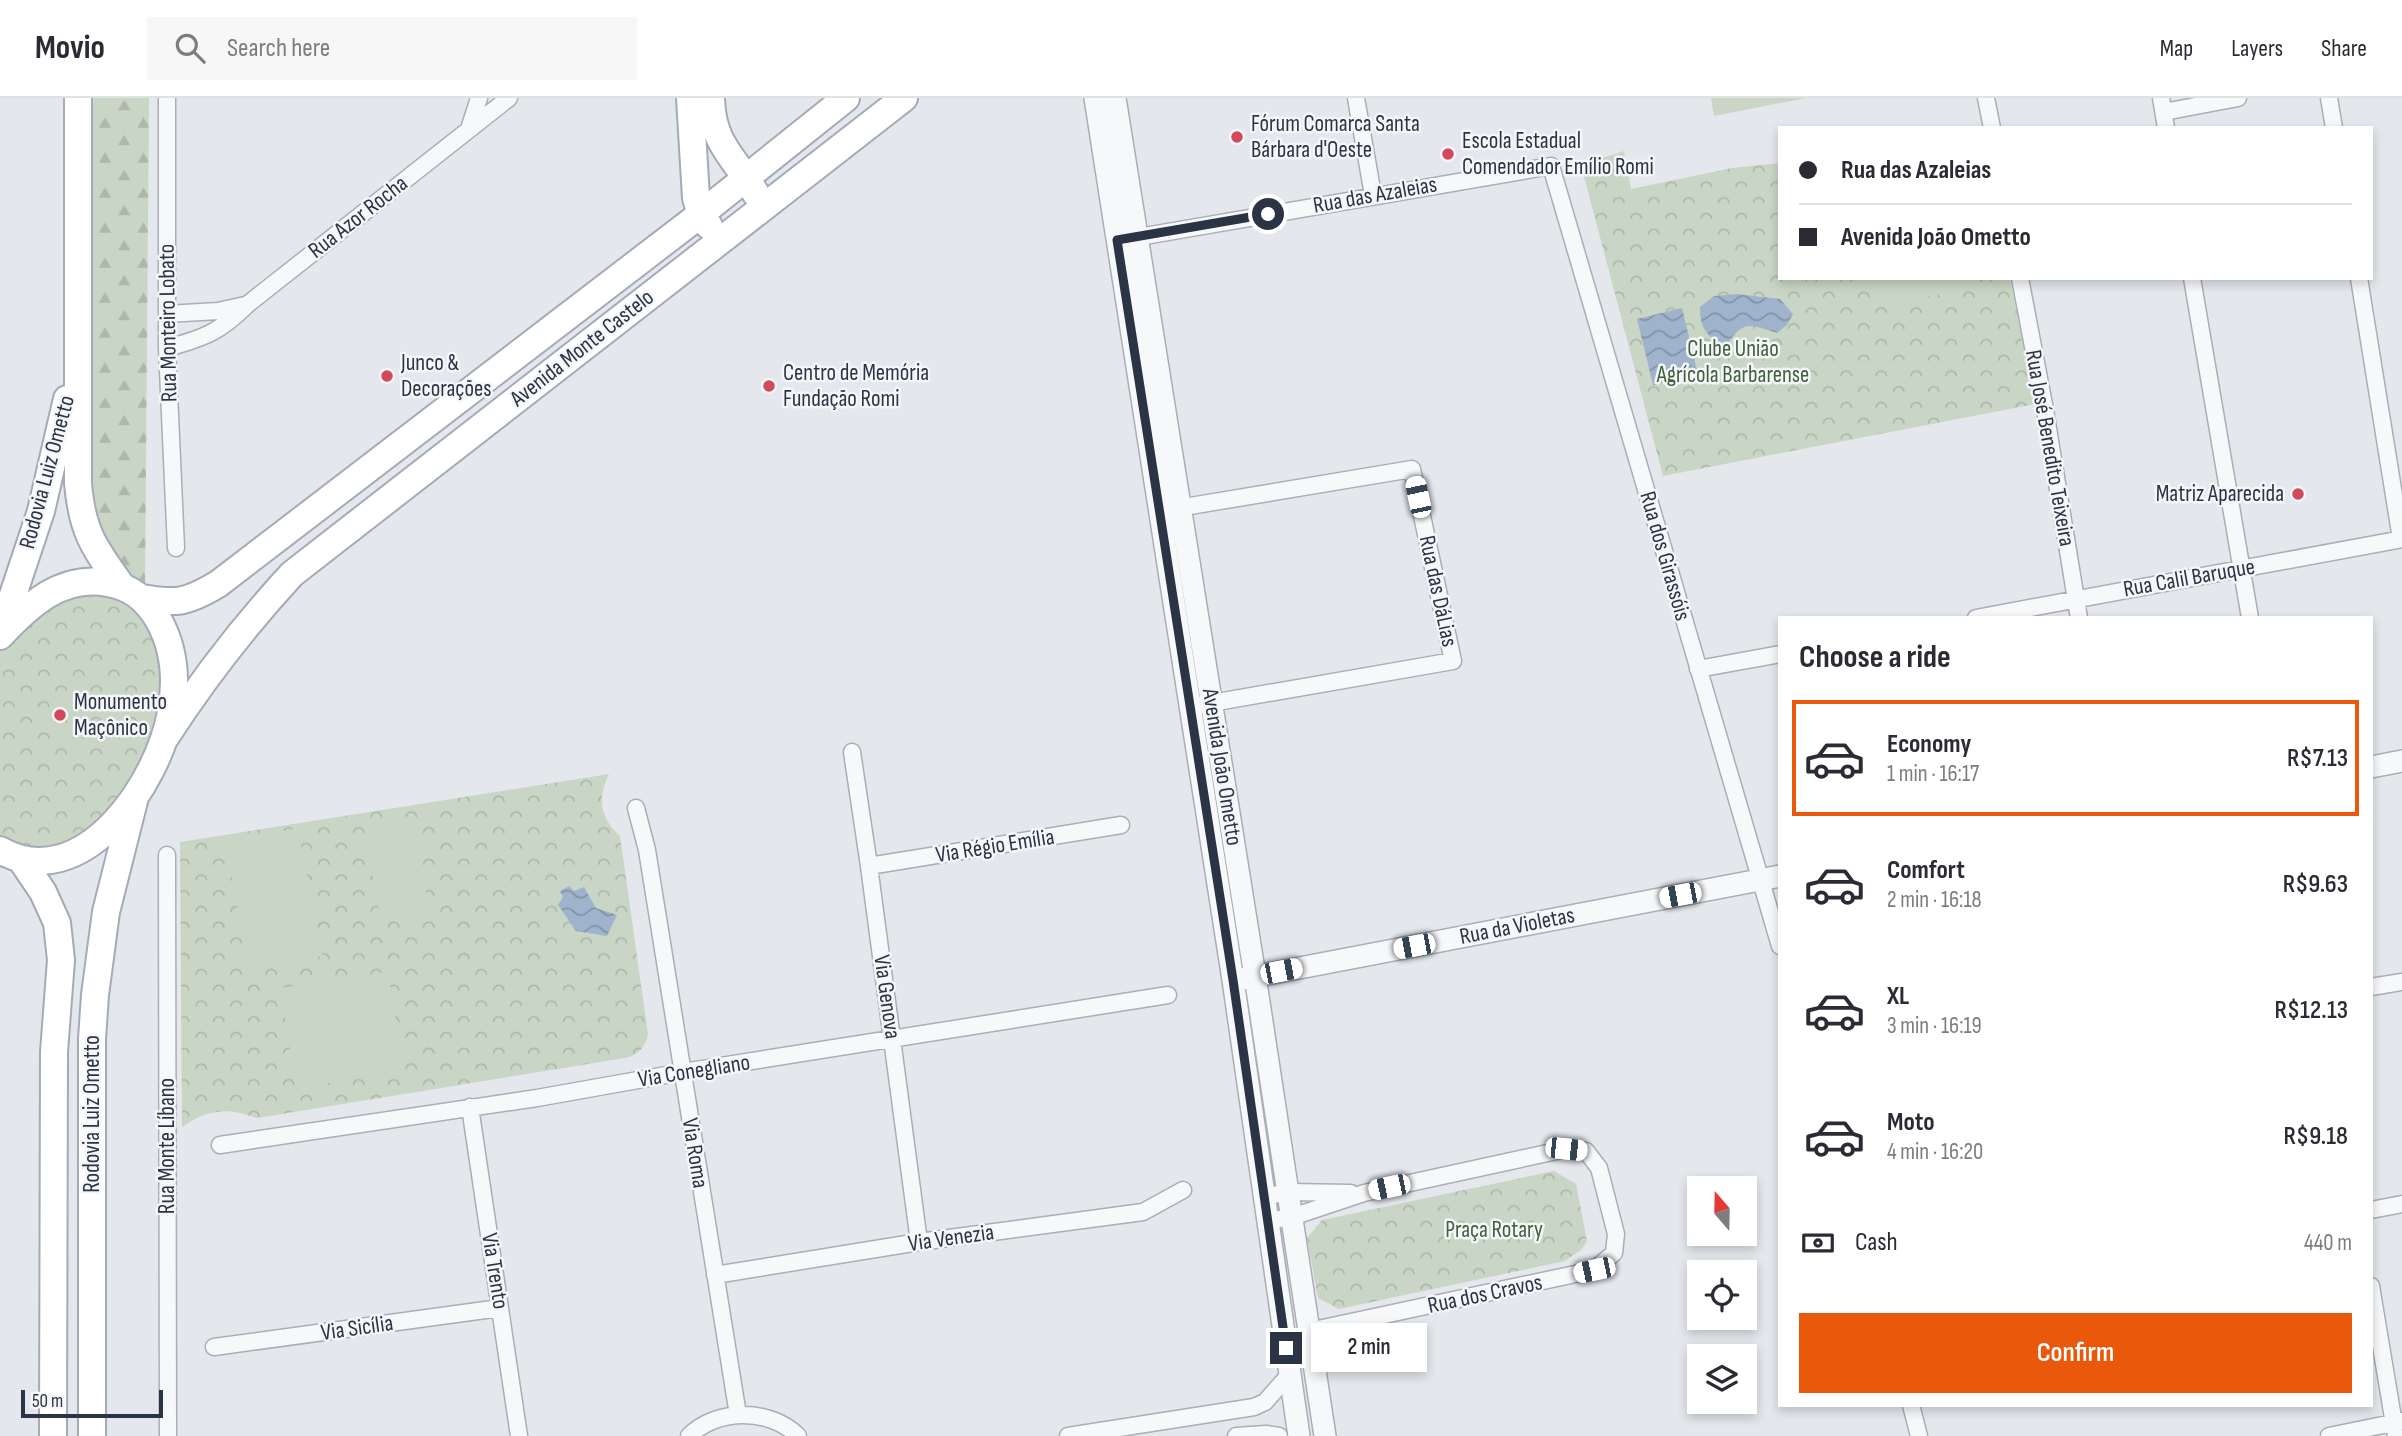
<!DOCTYPE html>
<html lang="en">
<head>
<meta charset="utf-8">
<style>
  :root { --surface:#fff; --page:#f7f7f7; --text:#2b2b33; --muted:#7c7c81; --line:#e1e1e2; --accent:#ea580c }
  body { margin:0; font-family:"Sofia Sans Condensed",sans-serif; background:var(--page); color:var(--text); height:100vh; display:flex; flex-direction:column; font-size:26px; white-space:nowrap }
  * { box-sizing:border-box; margin:0 }
  p { font-size:23px; color:var(--muted) }
  .icon { flex:none; width:38px; height:38px; fill:none; stroke:currentColor; stroke-width:2; stroke-linecap:round; stroke-linejoin:round }
  .map { position:relative; flex:1; overflow:hidden }
  .side { position:absolute; left:1778px; top:518px; width:595px; height:791px; display:flex; flex-direction:column; background:var(--surface); border-radius:0px; box-shadow:0 4px 10px #0003 }
  .side>* { flex:none }
  .hud { position:absolute; left:1778px; top:28px; width:595px; height:154px; border-radius:0px; box-shadow:0 4px 10px #0003; display:grid; align-content:center; height:154px; padding:0 21px; background:var(--surface) }
  .needle { width:46px; rotate:340deg }
  .buttons { position:absolute; left:1687px; top:1078px; display:grid; gap:14px }
  .buttons a { display:grid; place-items:center; width:70px; height:70px; border-radius:0px; background:var(--surface); box-shadow:0 4px 10px #0003; font-size:35px }
  .scale { position:absolute; left:21px; bottom:18px; width:142px; box-sizing:border-box; padding-left:7px; border:4px solid #2b3445; border-top:0; font-size:19px; line-height:24px; white-space:nowrap; color:#2b3445; -webkit-text-stroke:5px #f4f6f9; paint-order:stroke }
  .end { position:absolute; width:32px; height:32px; margin:-16px; border:9px solid #2b3445; background:#fff; box-shadow:0 0 0 4px #fff }
  .from { border-radius:50% }
  .bubble { position:absolute; height:49px; border-radius:0px; background:var(--surface); box-shadow:0 4px 10px #0003; font-size:23px; font-weight:600; line-height:49px; text-align:center }
  .car { position:absolute; width:21px; height:42px; margin:-21px -10px; border-radius:9px; box-shadow:0 0 5px 2px #0007; background:linear-gradient(#fff 24%,#345 0 40%,#fff 0 76%,#345 0 86%,#fff 0) }
  .hud b { display:flex; align-items:center; gap:24px; height:66px; font-size:26px }
  .hud b+b { border-top:2px solid var(--line) }
  .hud i { width:18px; height:18px; background:var(--text) }
  ul { padding:0; list-style:none }
  li { display:flex; align-items:center; gap:21px; height:116px; margin:0 14px 10px; padding:0 7px; border:4px solid transparent; border-radius:0px }
  li div { flex:1 }
  li b { display:block; font-size:26px }
  li em { font-style:normal; font-weight:600 }
  li.active { border-color:var(--accent) }
  li>.icon { width:63px; height:63px; stroke-width:1.5 }
  h2 { padding:0 21px; font-size:32px; line-height:84px }
  .pay { display:flex; align-items:center; gap:18px; height:77px; padding:0 21px; font-size:26px }
  .pay p { margin-inline-start:auto }
  .button { display:flex; gap:14px; margin-top:auto; padding:14px 21px }
  .button a { flex:1; height:80px; border-radius:0px; background:var(--accent); color:#fff; font-size:28px; font-weight:600; line-height:80px; text-align:center }
  header { display:flex; align-items:center; gap:42px; box-sizing:border-box; height:98px; padding:0 35px; background:var(--surface); border-bottom:2px solid var(--line) }
  header strong { font-size:33px }
  nav { display:flex; gap:38px; margin-inline-start:auto; font-size:24px }
  .search { width:490px; height:63px; background:var(--page); display:flex; align-items:center; gap:18px; box-sizing:border-box; padding:0 24px; border-radius:0px; color:var(--muted); font-size:26px }
  .map>svg:first-child { display:block }
  .forest { fill:url(#forest-firs) }
  .park { fill:url(#park-crowns) }
  .pitch { fill:#c9d6c5 }
  .water { fill:url(#water-waves) }
  .lines { fill:none; stroke-linecap:round; stroke-linejoin:round }
  .minor-casing { stroke:#a9aeb7; stroke-width:19 }
  .tertiary-casing { stroke:#a9aeb7; stroke-width:24 }
  .primary-casing { stroke:#a3abb8; stroke-width:30 }
  .minor { stroke:#f7f8fa; stroke-width:16 }
  .tertiary { stroke:#f7f8fa; stroke-width:21 }
  .primary { stroke:#fff; stroke-width:26 }
  .route { stroke:#2b3445; stroke-width:9 }
  .poi-dot { fill:#d1495b; stroke:#f4f6f9; stroke-width:2.5 }
  .labels { text-anchor:middle; dominant-baseline:central; stroke-width:5; stroke-linejoin:round; paint-order:stroke }
  .poi-label { font-size:23px; fill:#2b3445; stroke:#f4f6f9; text-anchor:start }
  .street-label { font-size:23px; fill:#2b3445; stroke:#f4f6f9 }
  .park-label { font-size:23px; fill:#3f6138; stroke:#f4f6f9 }
</style>
</head>
<body>
<header>
<strong>Movio</strong>
<div class="search"><svg class="icon" aria-label="search" viewBox="0 0 24 24"><circle cx="10" cy="10" r="6"/><path d="M15 15l6 6"/></svg>Search here</div>
<nav><a>Map</a><a>Layers</a><a>Share</a></nav>
</header>
<div class="map">
<svg width="2402" height="1338" viewBox="0 0 2402 1338">
  <defs>
    <pattern id="forest-firs" width="22" height="20" patternUnits="userSpaceOnUse" patternTransform="scale(1.75)"><rect width="22" height="20" fill="#c9d6c5"/><path d="M5 1l3.5 6h-7zM16 11l3.5 6h-7z" fill="#adb8ab"/></pattern>
    <pattern id="park-crowns" width="20" height="18" patternUnits="userSpaceOnUse" patternTransform="scale(1.75)"><rect width="20" height="18" fill="#c9d6c5"/><path d="M2 6a3 3 0 1 1 6 0M12 15a3 3 0 1 1 6 0" fill="none" stroke="#adb8ab"/></pattern>
    <pattern id="water-waves" width="16" height="10" patternUnits="userSpaceOnUse" patternTransform="scale(1.75)"><rect width="16" height="10" fill="#9fb4cc"/><path d="M0 5q4-4 8 0t8 0" fill="none" stroke="#8293a7"/></pattern>
  </defs>
  <rect width="100%" height="100%" fill="#e4e7ec"/>
  <path class="forest" d="M83,0h66l-4,487 -26,-17 -15,-18 -21,-66z"/>
  <path class="park" d="M1624,53l7,38 101,-21 48,-5v115h230l25,126 -372,72 -82,-311z
    M92,496c117,19 61,171 8,228 -12,13 -34,21 -50,31l-50,-12v-190l25,-29 39,-25z
    M609,676c-12,25 -9,44 11,62l28,198c-3,13 -9,21 -23,24l-368,60c-31,-11 -48,-9 -75,9l-2,-285z
    M1554,1073l22,13 11,57 -6,9 -16,11 -226,48 -21,-11 -11,-60 15,-18z"/>
  <path class="pitch" d="M1711,0h95l-92,18z
    M1874,180h93l2,11 -90,16z
    M412,721l18,95 -49,9 -17,-95z
    M298,730l24,128 -73,13 -24,-127z
    M388,874l16,100 -108,16 -15,-100z"/>
  <path class="water" d="M1737,196l43,5 13,15 -6,11 -10,8c-29,-10 -35,-13 -52,15 -18,-13 -25,-18 -25,-41l14,-11z
    M1682,210l16,67 -45,10 -16,-66z
    M569,788l5,5 10,-4 12,21 21,7 -10,21 -31,-5 -18,-26 5,-8 -3,-6z"/>
  <g class="lines">
    <defs>
      <path id="minor" d="M167,0v250l9,200
        M1356,0l17,97
        M1986,0l6,30
        M2161,0l5,30
        M2329,0l5,30
        M2164,14l74,-14
        M469,31l10,-31
        M1127,141l424,-73 229,780
        M2020,180l25,132 34,208
        M2192,180l58,340
        M2359,180l42,261
        M167,216l51,-3 27,-6
        M167,250c37,-10 53,-16 81,-44l261,-206
        M1172,411l240,-40 41,192 -253,44
        M1976,520l426,-79
        M1698,571l82,-15
        M852,654l17,114 50,376
        M636,710l11,42 91,565
        M167,757l1,581
        M869,768l252,-41
        M2371,889l31,-5
        M470,1009l49,329
        M220,1047l317,-47 146,-26 485,-77
        M1264,1099l24,-5 63,1
        M2371,1112l31,-6
        M1267,1123l25,-4 72,-24 202,-44 20,2 13,17 17,66 -2,19 -20,17 -285,61
        M715,1177l204,-33 224,-30 40,-22
        M2371,1188l25,150
        M214,1249l286,-39
        M1911,1307l8,31
        M689,1338c28,-28 81,-28 109,0
        M1068,1338l186,-29 11,-5 24,-27
        M1236,1338l30,-2 13,2
        M2329,1338l73,-15"/>
      <path id="tertiary" d="M1095,0l138,882 66,456
        M1115,0l140,878 70,460
        M2371,669l31,-6
        M1242,881l538,-103"/>
      <path id="primary" d="M78,0v385c4,48 15,63 43,102
        M690,0l6,100 5,16 8,12
        M711,0c1,47 24,59 45,96
        M142,500c35,6 44,5 76,-14l483,-370 145,-116
        M1,533l40,-120 26,-112
        M0,538c29,-31 62,-62 108,-53 23,4 38,16 50,36 16,28 19,61 13,93 -12,70 -88,185 -171,138
        M165,640c38,-59 80,-113 127,-164l612,-476
        M22,763l21,31 14,31 4,37 -7,92 -1,384
        M92,1338v-397l3,-44 11,-83 29,-115"/>
    </defs>
    <use href="#minor" class="minor-casing"/>
    <use href="#tertiary" class="tertiary-casing"/>
    <use href="#primary" class="primary-casing"/>
    <use href="#minor" class="minor"/>
    <use href="#tertiary" class="tertiary"/>
    <use href="#primary" class="primary"/>
  </g>
  <g class="lines">
    <path class="route" d="M1268,116l-151,26 116,740 53,368"/>
  </g>
  <g class="poi-dot">
    <circle cx="1237" cy="39" r="7"/>
    <circle cx="1448" cy="56" r="7"/>
    <circle cx="387" cy="278" r="7"/>
    <circle cx="769" cy="288" r="7"/>
    <circle cx="2298" cy="396" r="7"/>
    <circle cx="60" cy="617" r="7"/>
  </g>
  <g class="labels">
    <g class="poi-label">
      <text x="1251" y="26">Fórum Comarca Santa<tspan x="1251" dy="26">Bárbara d'Oeste</tspan></text>
      <text x="1462" y="43">Escola Estadual<tspan x="1462" dy="26">Comendador Emílio Romi</tspan></text>
      <text x="401" y="265">Junco &amp;<tspan x="401" dy="26">Decorações</tspan></text>
      <text x="783" y="275">Centro de Memória<tspan x="783" dy="26">Fundação Romi</tspan></text>
      <text x="2284" y="396" text-anchor="end">Matriz Aparecida</text>
      <text x="74" y="604">Monumento<tspan x="74" dy="26">Maçônico</tspan></text>
    </g>
    <g class="street-label">
      <text transform="translate(1375 97) rotate(-10)">Rua das Azaleias</text>
      <text transform="translate(358 119) rotate(-38)">Rua Azor Rocha</text>
      <text transform="translate(168 225) rotate(-91)">Rua Monteiro Lobato</text>
      <text transform="translate(582 250) rotate(-38)">Avenida Monte Castelo</text>
      <text transform="translate(2050 350) rotate(80)">Rua José Benedito Teixeira</text>
      <text transform="translate(47 374) rotate(-75)">Rodovia Luiz Ometto</text>
      <text transform="translate(1665 458) rotate(74)">Rua dos Girassóis</text>
      <text transform="translate(2189 480) rotate(-10)">Rua Calil Baruque</text>
      <text transform="translate(1438 493) rotate(78)">Rua das DáLias</text>
      <text transform="translate(1222 669) rotate(81)">Avenida João Ometto</text>
      <text transform="translate(995 748) rotate(-9)">Via Régio Emília</text>
      <text transform="translate(1517 828) rotate(-11)">Rua da Violetas</text>
      <text transform="translate(887 899) rotate(82)">Via Genova</text>
      <text transform="translate(694 973) rotate(-9)">Via Conegliano</text>
      <text transform="translate(92 1016) rotate(-90)">Rodovia Luiz Ometto</text>
      <text transform="translate(167 1048) rotate(-90)">Rua Monte Líbano</text>
      <text transform="translate(695 1055) rotate(81)">Via Roma</text>
      <text transform="translate(951 1140) rotate(-8)">Via Venezia</text>
      <text transform="translate(495 1173) rotate(81)">Via Trento</text>
      <text transform="translate(1485 1196) rotate(-12)">Rua dos Cravos</text>
      <text transform="translate(357 1230) rotate(-8)">Via Sicília</text>
    </g>
    <g class="park-label">
      <text x="1733" y="251">Clube União<tspan x="1733" dy="26">Agrícola Barbarense</tspan></text>
      <text x="1494" y="1132">Praça Rotary</text>
    </g>
  </g>
</svg>
<div class="buttons">
<a><svg class="needle" viewBox="-14 -14 28 28"><path d="M0-13l5 13h-10z" fill="#e53935"/><path d="M0 13l5-13h-10z" fill="#7c7c81"/></svg></a>
<a><svg class="icon" aria-label="locate" viewBox="0 0 24 24"><circle cx="12" cy="12" r="6"/><path d="M12 2v4M12 18v4M2 12h4M18 12h4"/></svg></a>
<a><svg class="icon" aria-label="layers" viewBox="0 0 24 24"><path d="M12 4l9 5-9 5-9-5zM3 14l9 5 9-5"/></svg></a>
</div>
<div class="scale">50 m</div>
<i class="end from" style="left:1268px;top:116px"></i>
<i class="end" style="left:1286px;top:1250px"></i>
<div class="bubble" style="left:1311px;top:1225px;width:116px">2 min</div>
<i class="car" style="left:1418px;top:399px;rotate:348deg"></i>
<i class="car" style="left:1680px;top:797px;rotate:259deg"></i>
<i class="car" style="left:1414px;top:848px;rotate:259deg"></i>
<i class="car" style="left:1281px;top:873px;rotate:79deg"></i>
<i class="car" style="left:1566px;top:1051px;rotate:96deg"></i>
<i class="car" style="left:1389px;top:1089px;rotate:258deg"></i>
<i class="car" style="left:1594px;top:1172px;rotate:258deg"></i>
<div class="hud">
<b><i class="from"></i>Rua das Azaleias</b>
<b><i></i>Avenida João Ometto</b>
</div>
<section class="side">
<h2>Choose a ride</h2>
<ul>
<li class="active"><svg class="icon" aria-label="car" viewBox="0 0 24 24"><path d="M5 17H2v-5l4-1 3-4h7l3 4 3 1v5h-3M9 17h6M6 11h13"/><circle cx="7" cy="17" r="2"/><circle cx="17" cy="17" r="2"/></svg><div><b>Economy</b><p>1 min · 16:17</p></div><em>R$7.13</em></li>
<li><svg class="icon" aria-label="car" viewBox="0 0 24 24"><path d="M5 17H2v-5l4-1 3-4h7l3 4 3 1v5h-3M9 17h6M6 11h13"/><circle cx="7" cy="17" r="2"/><circle cx="17" cy="17" r="2"/></svg><div><b>Comfort</b><p>2 min · 16:18</p></div><em>R$9.63</em></li>
<li><svg class="icon" aria-label="car" viewBox="0 0 24 24"><path d="M5 17H2v-5l4-1 3-4h7l3 4 3 1v5h-3M9 17h6M6 11h13"/><circle cx="7" cy="17" r="2"/><circle cx="17" cy="17" r="2"/></svg><div><b>XL</b><p>3 min · 16:19</p></div><em>R$12.13</em></li>
<li><svg class="icon" aria-label="car" viewBox="0 0 24 24"><path d="M5 17H2v-5l4-1 3-4h7l3 4 3 1v5h-3M9 17h6M6 11h13"/><circle cx="7" cy="17" r="2"/><circle cx="17" cy="17" r="2"/></svg><div><b>Moto</b><p>4 min · 16:20</p></div><em>R$9.18</em></li>
</ul>
<div class="pay"><svg class="icon" aria-label="cash" viewBox="0 0 24 24"><path d="M3 7h18v10H3z"/><circle cx="12" cy="12" r="2"/></svg>Cash<p>440 m</p></div>
<div class="button"><a>Confirm</a></div>
</section>
</div>
</body>
</html>
